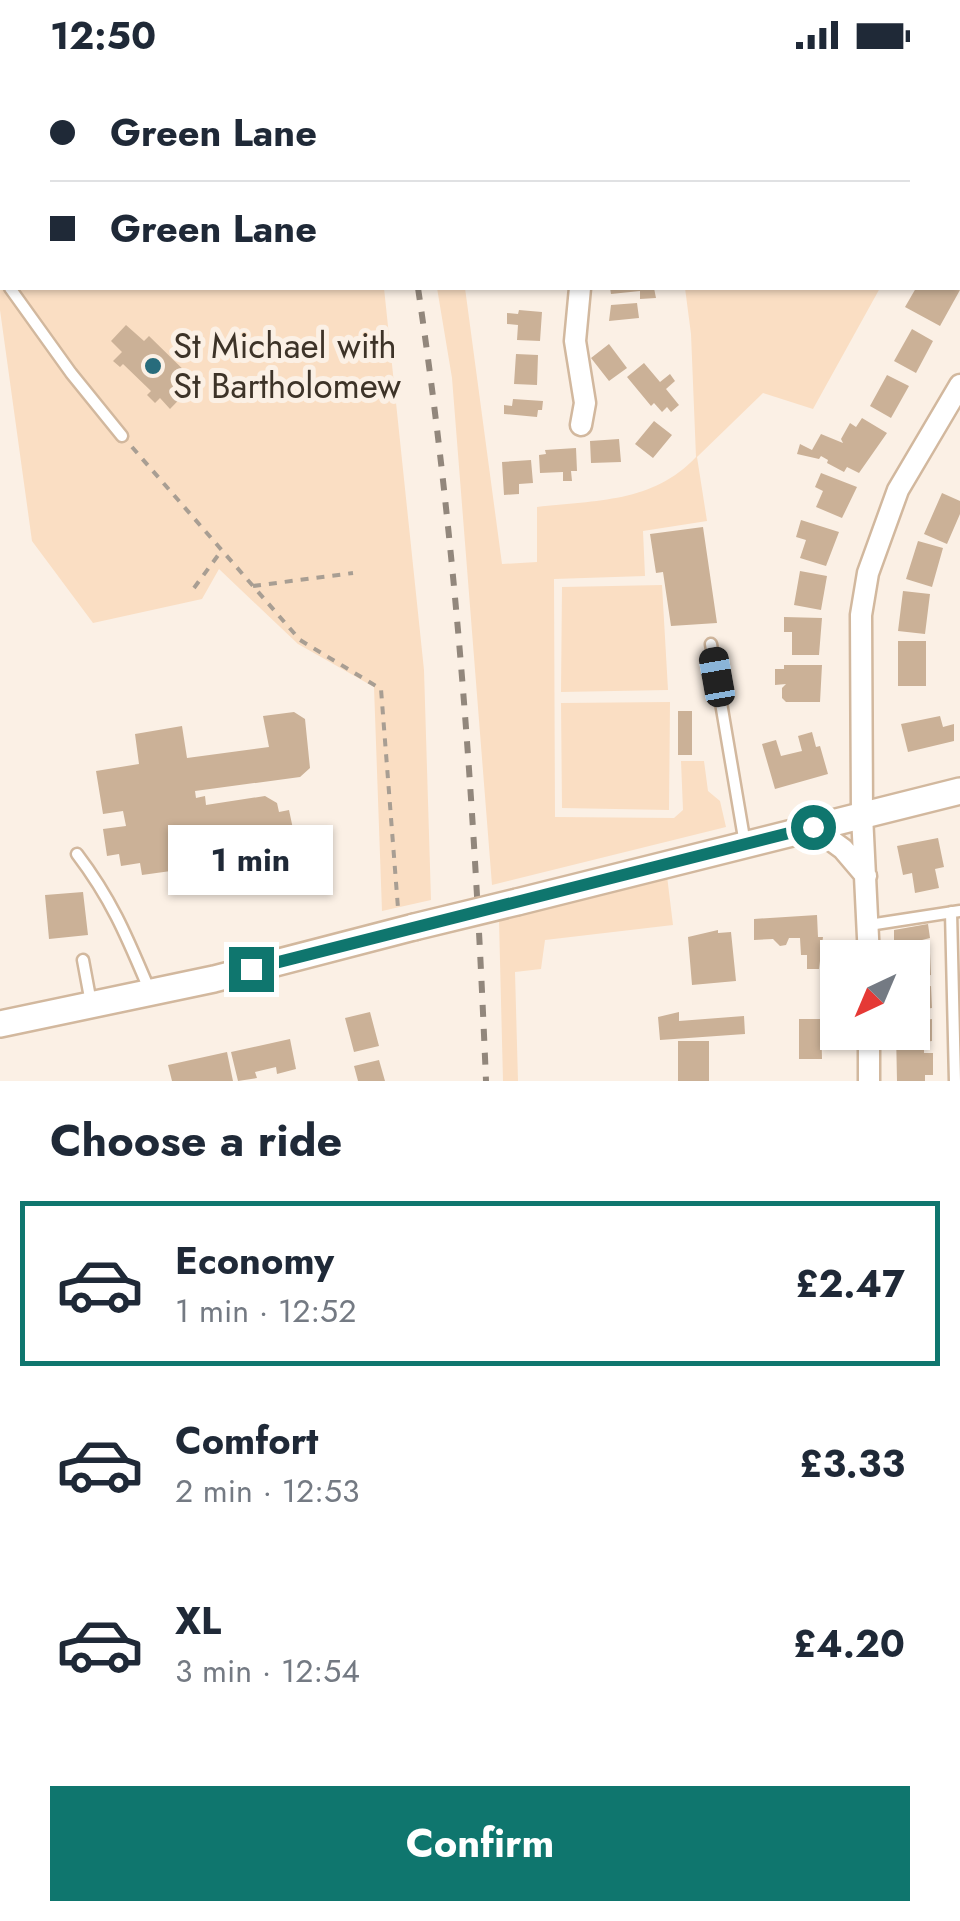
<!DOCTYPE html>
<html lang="en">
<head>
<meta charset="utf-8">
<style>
  :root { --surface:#fff; --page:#f2f2f3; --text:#1f2937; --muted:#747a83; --line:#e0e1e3; --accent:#0f766e }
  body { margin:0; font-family:Jost,sans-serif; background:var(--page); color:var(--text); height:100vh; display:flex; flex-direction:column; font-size:38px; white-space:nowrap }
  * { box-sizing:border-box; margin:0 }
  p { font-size:32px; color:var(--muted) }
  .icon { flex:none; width:55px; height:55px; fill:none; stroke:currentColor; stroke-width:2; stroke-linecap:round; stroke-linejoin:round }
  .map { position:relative; height:1011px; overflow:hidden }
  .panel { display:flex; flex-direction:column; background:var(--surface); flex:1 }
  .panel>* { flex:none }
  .guide { position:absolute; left:0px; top:0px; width:960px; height:220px; box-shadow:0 2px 8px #0004; display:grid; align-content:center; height:220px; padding:0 50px; background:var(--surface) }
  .needle { width:65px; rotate:224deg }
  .controls { position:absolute; left:820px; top:870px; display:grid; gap:20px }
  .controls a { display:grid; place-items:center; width:110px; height:110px; border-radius:0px; background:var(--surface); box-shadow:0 2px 8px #0004; font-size:50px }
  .end { position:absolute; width:45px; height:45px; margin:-22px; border:12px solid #0f766e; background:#fff; box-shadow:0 0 0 5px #fff }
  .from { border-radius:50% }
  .bubble { position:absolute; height:70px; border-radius:0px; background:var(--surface); box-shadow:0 2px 8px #0004; font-size:32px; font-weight:700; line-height:70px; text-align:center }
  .car { position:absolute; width:30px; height:60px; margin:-30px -15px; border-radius:12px; box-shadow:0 0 8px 2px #0007; background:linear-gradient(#222 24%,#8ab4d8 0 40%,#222 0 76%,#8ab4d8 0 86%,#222 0) }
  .guide b { display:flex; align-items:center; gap:35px; height:95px; font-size:38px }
  .guide b+b { border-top:2px solid var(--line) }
  .guide i { width:25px; height:25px; background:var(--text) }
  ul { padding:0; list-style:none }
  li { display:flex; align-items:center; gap:30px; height:165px; margin:0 20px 15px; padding:0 30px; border:5px solid transparent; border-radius:0px }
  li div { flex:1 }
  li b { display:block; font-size:38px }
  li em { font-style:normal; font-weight:700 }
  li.on { border-color:var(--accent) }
  li>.icon { width:90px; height:90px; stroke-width:1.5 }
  h2 { padding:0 50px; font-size:45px; line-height:120px }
  .cta { display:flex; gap:20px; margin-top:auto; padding:20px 50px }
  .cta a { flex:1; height:115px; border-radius:0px; background:var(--accent); color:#fff; font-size:40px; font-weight:700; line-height:115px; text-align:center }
  .status { display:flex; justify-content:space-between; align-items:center; height:70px; padding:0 50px; background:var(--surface); direction:ltr }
  .status svg { height:28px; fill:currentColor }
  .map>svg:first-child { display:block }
  .green { fill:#fadec3 }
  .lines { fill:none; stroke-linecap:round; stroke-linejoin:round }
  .stream { stroke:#a07343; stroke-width:6 }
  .building { fill:#cbb197 }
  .service-casing { stroke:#d2b89e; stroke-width:15 }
  .minor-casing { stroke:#d2b89e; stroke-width:25 }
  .tertiary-casing { stroke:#d2b89e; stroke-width:30 }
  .path { stroke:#a89e93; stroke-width:4; stroke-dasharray:8 8; stroke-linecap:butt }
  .service { stroke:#fff; stroke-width:10 }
  .minor { stroke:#fff; stroke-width:20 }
  .tertiary { stroke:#fff; stroke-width:25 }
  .rail { stroke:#92877c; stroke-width:6; stroke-dasharray:12 12; stroke-linecap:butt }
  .tertiary-bridge-casing { stroke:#d2b89e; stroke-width:30; stroke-linecap:butt }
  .tertiary-bridge { stroke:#fff; stroke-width:25 }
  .route { stroke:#0f766e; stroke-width:12 }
  .poi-dot { fill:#286c7c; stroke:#fbf0e5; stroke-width:4 }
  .labels { text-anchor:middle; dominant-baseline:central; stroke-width:10; stroke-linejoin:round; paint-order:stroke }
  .poi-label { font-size:35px; fill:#3d3328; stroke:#fbf0e5; text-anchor:start }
</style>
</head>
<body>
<div class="status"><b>12:50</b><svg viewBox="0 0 49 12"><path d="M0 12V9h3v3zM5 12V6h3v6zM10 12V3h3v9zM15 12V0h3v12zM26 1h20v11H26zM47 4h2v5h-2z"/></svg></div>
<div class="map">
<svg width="960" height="1011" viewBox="0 0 960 1011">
  <rect width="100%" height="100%" fill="#fbf0e5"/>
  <path class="green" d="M0,0h360v2h-358v216h382l40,382 7,230 -49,11 -8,-224 -76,-43 -79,-75 -17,30 -109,24 -61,-82 -32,-231z
    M641,0h319v175l-2,-173z
    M437,218h28l37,276 35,-2v-55c59,-7 116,-4 159,-50l-5,-123 -6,-46h195l-67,121 -50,-16 -66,64 10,64 -64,10 2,45 -91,3 1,238 119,1 9,-8 -2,-49h23l4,30 12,10 6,26 -234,58 -40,-507z
    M662,515l6,105 -107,2 1,-105z
    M670,632l-1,108 -107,-2 -1,-105z
    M667,806l6,49 -128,15 -4,29 -26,3 3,109h-15l-4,-160z"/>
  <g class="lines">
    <path class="stream" d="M142,0l2,2
      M958,27h2"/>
  </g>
  <path class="building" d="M610,218h44l2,10 -16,1v-8l-29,3z
    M916,218l44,2 -20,36 -35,-19z
    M637,233l2,15 -30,3 2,-16z
    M519,240l23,2 -2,29 -23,-1 1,-15 -11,-1v-11l11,1z
    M126,255l18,16 5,-5 47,46 -26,27 -10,-11 -5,5 -8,-8 4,-4 -28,-27 -3,3 -7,-6 9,-9 -11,-11z
    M912,259l21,12 -17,32 -22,-12z
    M609,274l18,24 -18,13 -18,-23z
    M516,284l22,1 -1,30 -23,-1z
    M644,293l16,19 10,-8 5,7 -9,8 13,16 -8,7 -4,-5 -5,5 -8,-9 -3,3 -24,-29z
    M887,305l22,11 -18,32 -21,-12z
    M513,329l30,2 -1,9h-4l-1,7 -33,-3v-9l8,1z
    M862,348l25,15 -28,40 -12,-6 -3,5 -17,-9 1,-3 -7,-4 -2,3 -22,-5 3,-10 12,6 9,-16 22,9 -2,-4 9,-16 6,4z
    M654,351l18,14 -19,23 -18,-14z
    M619,369l2,23 -30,1 -1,-22z
    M576,378l1,23h-6l1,10h-9v-9l-23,1 -1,-18 7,-1 -1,-4z
    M531,390l2,23 -14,1v10l-15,1 -2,-33z
    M821,403l36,14 -15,31 -26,-11 7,-16 -8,-4z
    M942,423l18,8v13l-13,30 -23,-10z
    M801,450l38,12 -13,34 -26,-8 6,-18 -10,-3z
    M703,457l14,96 -46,3 -8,-54 -7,1 -6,-39z
    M918,471l25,7 -11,39 -26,-8z
    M800,501l27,5 -6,34 -27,-5z
    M903,521l27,3 -5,40 -27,-3z
    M784,547l38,1 -3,37h-27v-23h-8z
    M898,571h28v45h-28z
    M784,595h38l-2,37h-34l-4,-4v-10l4,-4 -11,1v-16h9z
    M678,641h14v44h-14z
    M294,642l11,7 5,49 -10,9 -105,14 1,7 9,-2 1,9 59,-9 12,7 2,9 10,-2 7,33 -10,2 -1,11 -8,7 -26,4 -3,-14 -71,11 1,6 -36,5 -2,-12 -19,3 -2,-12 -12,2 -4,-27 23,-3 -3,-15 -20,3 -7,-43 43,-7 -4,-30 47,-8 5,32 82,-11 -6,-31z
    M940,646l3,11 11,-3v17l-46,11 -7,-28z
    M812,662l4,15 4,-1 8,28 -53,15 -13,-45 14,-4 5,16 21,-5 -4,-15z
    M938,768l6,29 -9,2 4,19 -24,5 -3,-20 -9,2 -6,-29z
    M83,822l5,43 -39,4 -4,-44z
    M817,845l1,22h5l-4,32h-12v-14h-6l-1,-17h-11l-3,7 -6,1 -7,-7 -19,1v-21z
    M928,854l2,14 -8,2v14l8,-1 1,22 -8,1v11l8,-1 1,22 -8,1v11l8,-1v22l-8,1v11h9v22h-8v6h-28l-1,-49h16v-74h-18v-28z
    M718,860v3l13,-1 5,49 -44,4 -4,-48z
    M370,942l9,34 -25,6 -9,-34z
    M679,942v9l65,-5 1,18 -85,6 -2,-23z
    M799,949h22l1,40h-23z
    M290,969l6,30 -19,5 -1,-7 -21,5 2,6 -19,3 -7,-29z
    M678,971h31v40h-31z
    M227,982l6,29h-61l-4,-16z
    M379,990l6,21h-27l-4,-15z"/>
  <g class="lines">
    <defs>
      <path id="service" d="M0,203l2,4
        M10,218l61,85 51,63
        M711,574l34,200
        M77,784c35,46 50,83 72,135
        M951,842l4,169
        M869,855l91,-14
        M83,890l8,43"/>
      <path id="minor" d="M556,0l2,2
        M580,218l-5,53 10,62 -4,22
        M813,757l30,22 23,27
        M869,888l-7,-143 -1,-200 7,-42 30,-83 62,-105
        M869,962v49"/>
      <path id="tertiary" d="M517,832l443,-111
        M0,954l214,-45 200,-52"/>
    </defs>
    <use href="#service" class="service-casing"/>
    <use href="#minor" class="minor-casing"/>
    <use href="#tertiary" class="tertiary-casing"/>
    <path class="path" d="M132,377l168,193 81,49 17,219
      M253,516l100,-13
      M194,518l28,-38"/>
    <use href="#service" class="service"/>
    <use href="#minor" class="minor"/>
    <use href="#tertiary" class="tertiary"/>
    <path class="rail" d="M393,0l1,2
      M418,218c39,262 57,528 68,793"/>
    <defs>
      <path id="tertiary-bridge" d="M414,857l103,-25"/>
    </defs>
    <use href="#tertiary-bridge" class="tertiary-bridge-casing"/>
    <use href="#tertiary-bridge" class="tertiary-bridge"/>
  </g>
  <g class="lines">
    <path class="route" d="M251,899l562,-142"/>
  </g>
  <circle class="poi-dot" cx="153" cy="296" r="10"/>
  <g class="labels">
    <g class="poi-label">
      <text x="173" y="276">St Michael with<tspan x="173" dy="40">St Bartholomew</tspan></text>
    </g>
  </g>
</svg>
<div class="controls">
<a><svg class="needle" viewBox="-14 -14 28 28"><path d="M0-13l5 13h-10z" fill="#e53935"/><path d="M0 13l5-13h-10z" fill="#747a83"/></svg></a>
</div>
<i class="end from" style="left:813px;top:757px"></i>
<i class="end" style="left:251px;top:899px"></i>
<div class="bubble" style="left:168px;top:755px;width:165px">1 min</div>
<i class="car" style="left:717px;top:607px;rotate:350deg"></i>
<div class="guide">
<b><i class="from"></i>Green Lane</b>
<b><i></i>Green Lane</b>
</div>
</div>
<section class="panel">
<h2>Choose a ride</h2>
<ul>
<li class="on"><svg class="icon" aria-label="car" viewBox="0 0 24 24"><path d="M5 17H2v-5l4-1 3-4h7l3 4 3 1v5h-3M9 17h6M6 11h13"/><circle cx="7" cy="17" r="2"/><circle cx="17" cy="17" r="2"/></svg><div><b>Economy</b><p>1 min · 12:52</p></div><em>£2.47</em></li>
<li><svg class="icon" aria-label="car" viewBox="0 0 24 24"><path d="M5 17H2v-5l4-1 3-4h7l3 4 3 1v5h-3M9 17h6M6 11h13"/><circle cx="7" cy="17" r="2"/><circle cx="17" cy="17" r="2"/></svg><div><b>Comfort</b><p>2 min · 12:53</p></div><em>£3.33</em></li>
<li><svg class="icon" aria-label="car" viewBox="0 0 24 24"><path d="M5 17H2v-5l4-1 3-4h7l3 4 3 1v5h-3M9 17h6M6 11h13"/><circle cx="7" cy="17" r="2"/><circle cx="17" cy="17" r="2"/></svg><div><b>XL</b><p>3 min · 12:54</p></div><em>£4.20</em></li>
</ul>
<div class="cta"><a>Confirm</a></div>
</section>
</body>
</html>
